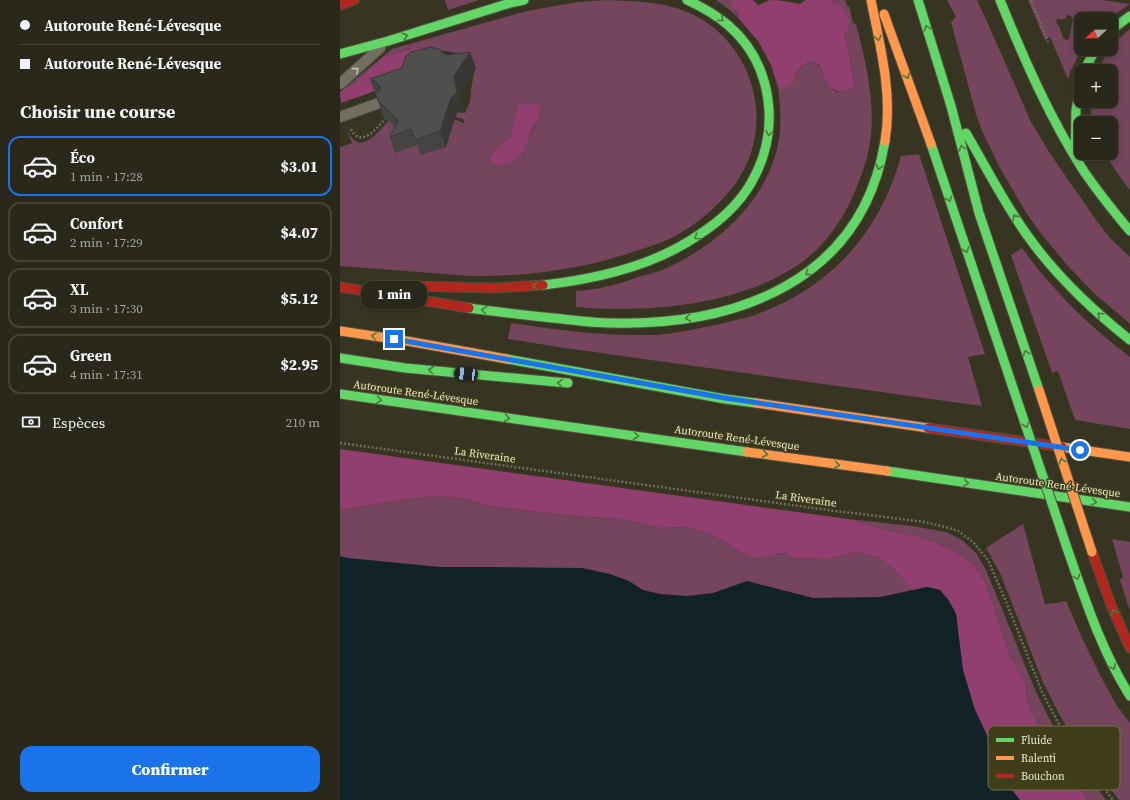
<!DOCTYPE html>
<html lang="fr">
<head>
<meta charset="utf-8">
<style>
  :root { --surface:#29281a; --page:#353427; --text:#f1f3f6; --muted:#a5a6a2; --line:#454439; --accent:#1a73e8 }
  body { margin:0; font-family:"Source Serif 4",serif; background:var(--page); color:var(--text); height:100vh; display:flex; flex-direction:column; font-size:15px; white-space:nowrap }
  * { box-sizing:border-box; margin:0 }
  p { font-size:13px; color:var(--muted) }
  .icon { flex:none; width:22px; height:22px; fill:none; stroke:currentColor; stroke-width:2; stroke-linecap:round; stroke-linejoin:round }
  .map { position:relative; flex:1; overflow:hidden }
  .drawer { display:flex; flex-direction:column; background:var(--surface); width:340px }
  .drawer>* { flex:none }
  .top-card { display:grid; align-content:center; height:88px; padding:0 20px; background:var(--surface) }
  .needle { width:26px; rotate:248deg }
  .buttons { position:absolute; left:734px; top:12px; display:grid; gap:8px }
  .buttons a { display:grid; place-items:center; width:44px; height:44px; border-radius:8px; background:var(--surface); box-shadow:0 2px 6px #0003,0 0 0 1px var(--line); font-size:20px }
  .end { position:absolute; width:18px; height:18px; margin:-9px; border:5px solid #1a73e8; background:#fff; box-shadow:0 0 0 2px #fff }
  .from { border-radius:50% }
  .bubble { position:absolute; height:28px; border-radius:12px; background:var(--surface); box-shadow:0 2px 6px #0003,0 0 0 1px var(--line); font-size:13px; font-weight:800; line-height:28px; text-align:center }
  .car { position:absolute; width:12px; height:24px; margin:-12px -6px; border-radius:5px; box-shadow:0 0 3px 1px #0007; background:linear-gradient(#222 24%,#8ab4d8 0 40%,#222 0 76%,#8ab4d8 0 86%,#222 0) }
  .top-card b { display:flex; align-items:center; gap:14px; height:38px; font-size:15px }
  .top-card b+b { border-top:1px solid var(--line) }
  .top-card i { width:10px; height:10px; background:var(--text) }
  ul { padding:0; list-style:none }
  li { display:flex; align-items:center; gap:12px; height:60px; margin:0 8px 6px; padding:0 12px; border:2px solid var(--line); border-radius:12px }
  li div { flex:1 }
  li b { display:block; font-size:15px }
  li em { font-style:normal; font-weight:800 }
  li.selected { border-color:var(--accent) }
  li>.icon { width:36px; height:36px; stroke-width:1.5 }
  h2 { padding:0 20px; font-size:18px; line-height:48px }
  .pay { display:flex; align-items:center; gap:10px; height:44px; padding:0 20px; font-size:15px }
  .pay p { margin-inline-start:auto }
  .cta { display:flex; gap:8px; margin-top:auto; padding:8px 20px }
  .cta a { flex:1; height:46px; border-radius:12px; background:var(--accent); color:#fff; font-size:16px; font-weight:800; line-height:46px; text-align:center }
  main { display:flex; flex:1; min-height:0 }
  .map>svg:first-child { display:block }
  .green { fill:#74455d; fill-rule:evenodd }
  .forest { fill:#913f6e }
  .water { fill:#122327 }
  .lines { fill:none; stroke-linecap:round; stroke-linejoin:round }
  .lane-casing { stroke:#525140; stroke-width:12 }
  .fast-casing { stroke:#525140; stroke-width:11 }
  .slow-casing { stroke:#525140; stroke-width:11 }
  .jam-casing { stroke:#525140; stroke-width:11 }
  .path { stroke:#6d6c5e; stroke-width:2.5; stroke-dasharray:2 2; stroke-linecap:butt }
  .lane { stroke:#706f61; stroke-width:10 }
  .fast { stroke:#63d668; stroke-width:9 }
  .slow { stroke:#ff974d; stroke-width:9 }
  .jam { stroke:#b3261e; stroke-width:9 }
  .fast-bridge-casing { stroke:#525140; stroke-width:11; stroke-linecap:butt }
  .slow-bridge-casing { stroke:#525140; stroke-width:11; stroke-linecap:butt }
  .fast-bridge { stroke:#63d668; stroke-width:9 }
  .slow-bridge { stroke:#ff974d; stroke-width:9 }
  .wall { fill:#454442 }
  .shaded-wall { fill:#383736 }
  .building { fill:#504f4d; stroke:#383736 }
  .oneway { stroke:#4e7a39 }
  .oneway2 { stroke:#bfbeac }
  .route { stroke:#1a73e8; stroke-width:5 }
  .labels { text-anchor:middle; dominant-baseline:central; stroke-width:3; stroke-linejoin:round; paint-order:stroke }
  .street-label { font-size:11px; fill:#e9e9d4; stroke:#403d19 }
  .key { fill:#403d19; stroke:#737151; stroke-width:1 }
  .key-label { font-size:11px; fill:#e9e9d4 }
</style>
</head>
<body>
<main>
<section class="drawer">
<div class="top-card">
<b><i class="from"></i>Autoroute René-Lévesque</b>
<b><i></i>Autoroute René-Lévesque</b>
</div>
<h2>Choisir une course</h2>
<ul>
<li class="selected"><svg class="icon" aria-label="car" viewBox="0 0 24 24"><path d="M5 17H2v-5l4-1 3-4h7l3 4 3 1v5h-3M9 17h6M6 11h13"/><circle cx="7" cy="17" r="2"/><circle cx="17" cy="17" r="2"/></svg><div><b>Éco</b><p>1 min · 17:28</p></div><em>$3.01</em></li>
<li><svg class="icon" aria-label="car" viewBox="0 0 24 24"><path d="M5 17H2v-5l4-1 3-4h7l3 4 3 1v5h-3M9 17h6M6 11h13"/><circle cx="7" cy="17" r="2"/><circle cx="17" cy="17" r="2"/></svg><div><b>Confort</b><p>2 min · 17:29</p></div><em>$4.07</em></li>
<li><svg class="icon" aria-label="car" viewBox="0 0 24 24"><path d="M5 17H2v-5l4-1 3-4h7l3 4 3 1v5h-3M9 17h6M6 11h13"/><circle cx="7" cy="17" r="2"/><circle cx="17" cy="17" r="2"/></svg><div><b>XL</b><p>3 min · 17:30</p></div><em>$5.12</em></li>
<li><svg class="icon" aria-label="car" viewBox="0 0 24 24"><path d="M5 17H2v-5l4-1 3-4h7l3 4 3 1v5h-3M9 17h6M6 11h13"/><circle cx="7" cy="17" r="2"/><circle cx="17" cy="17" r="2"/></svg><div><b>Green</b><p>4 min · 17:31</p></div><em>$2.95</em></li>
</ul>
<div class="pay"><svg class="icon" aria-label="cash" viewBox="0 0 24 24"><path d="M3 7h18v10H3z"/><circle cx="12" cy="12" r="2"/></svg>Espèces<p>210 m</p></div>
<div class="cta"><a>Confirmer</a></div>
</section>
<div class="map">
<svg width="790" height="800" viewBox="0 0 790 800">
  <rect width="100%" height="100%" fill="#373522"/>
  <path class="green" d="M105,0h34l-31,10z
    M267,0c29,1 61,2 87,15 57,29 80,102 48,158 -14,25 -42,50 -67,63 -11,6 -24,10 -36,14 -51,18 -106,26 -161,26 -15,0 -30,-2 -46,-3 -31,-2 -61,-5 -92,-7v-119l12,-4 -5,-12c3,4 5,9 10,11 12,5 31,-21 38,-29l59,9 1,-3 10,5 -2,-5 -7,-2 1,-5 8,1 5,-11 1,-13 4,-21 -7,-10 -10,-5 -40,-6 -35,10 -29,27 -8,3 46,-38 135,-38 51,-9zM194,103l3,19c-13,18 -14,42 -41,43l-6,-9 6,-7 15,-12 11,-33 5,1z
    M376,0h16c-1,7 5,13 7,19l-9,-9z
    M490,0h15l2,6h2l4,17 3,1c10,37 20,81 14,119 -3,19 -10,37 -18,55 -12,26 -30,51 -54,67 -62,41 -150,48 -222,42v-16c11,-1 22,-2 33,-5 10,-2 20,-6 29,-9 8,-2 16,-4 24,-7 56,-24 113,-75 118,-140 1,-14 0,-28 -2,-43h9c7,-13 9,-18 23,-26 21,6 9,22 27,31l18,-6 -7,-37 -4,-16 4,-6v-7l-3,-9z
    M607,0h30l11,24 43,98 20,33 45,65 14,18 20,19v67l-36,-31 -27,-28 -28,-34 -14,-20 -25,-43 -18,-37 -6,-17 -25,-92 5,-5z
    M688,0h73l29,4 -22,15h-27v30h1l-11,21 -3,9 -18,-42 -5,3zM728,15l3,1 2,3c-1,3 -3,18 -4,19 0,1 -1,1 -2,2l-4,-2 -3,-10 -4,-6 1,-3h8l1,-3z
    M790,29v161l-10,-13 -16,-24h7v-30h-18l-2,-10 1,-12h19v-30h-13c7,-17 18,-31 32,-42z
    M579,154l66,200 -17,3 14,49 -417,-58 -57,-9 3,-16c41,6 82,12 123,12 8,0 16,0 24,0 19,-2 38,-6 57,-10 16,-4 34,-7 50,-14 70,-28 116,-82 136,-155z
    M682,248c9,12 17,23 27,34 24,28 52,53 81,75v72l-55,-9 -17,-49 -6,2 -41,-118z
    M97,496l30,3 19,7 87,10 50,3 36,9 28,-1 19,6 19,9 13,8 38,5 12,-2 5,5 34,1 31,-7 22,6 17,15 16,18 46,40 27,102 26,57 8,10 -680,-212v-78l71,-11z
    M508,519l64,7 34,6 16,8 14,13 10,17 50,122 18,36 20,30 32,42h-18l-46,-65 -15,-35 -2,-19 -16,-27 -18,-56 -7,-18 -10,-15 -10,-8 -16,-9 -27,-11 -27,-5z
    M683,524l22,80 11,-1 10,-2 17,39 17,35 17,31 13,17v77h-11l-41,-54 -19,-32 -16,-32 -43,-109 -14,-25z
    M772,539l18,3v69l-10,-31 3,-3z"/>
  <path class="forest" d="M392,0h21l5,5c4,-1 9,-4 12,-5 11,0 20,2 30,4l5,-4h25c3,3 7,5 11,7 6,4 10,14 7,21 -1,2 -3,4 -4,5l4,16 7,37c-13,7 -23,9 -30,-8 -2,-5 -2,-10 -7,-14 -2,-1 -5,-2 -8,-3 -11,6 -15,9 -16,21l-7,5h-9l-7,-22 -6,-11 -7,-13 -19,-22 -2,-6 -6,-8z
    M78,47l8,2 -51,42 -34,12 -1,-11 6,-5 8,-3 29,-27z
    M194,103l5,3c3,13 -3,15 -8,25 -2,4 -3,8 -4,12 -6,15 -16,22 -31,22l-6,-5v-4l6,-7 15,-12 7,-32z
    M0,449l508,70 46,13 27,5 27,11 16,9 10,8 10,15 7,18 18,56 16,27 2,19 15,35 46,65h-68l-8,-10 -14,-24 -12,-33 -11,-23 -12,-40 -7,-56 -7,-13 -9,-11 -13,-3 -14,4 -16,-18 -17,-15 -22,-6 -31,7 -35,-1 -5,-5 -33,5 -16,-8 -13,-8 -19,-9 -19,-6 -28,1 -36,-9 -50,-3 -87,-10 -19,-7 -30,-3 -26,3 -71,11z"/>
  <path class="water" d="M0,556l8,2 92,9h49l93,1 28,6 19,7 14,9 17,4 27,2 26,-3 34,-12 66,17 67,-1 47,-10 13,3 9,11 7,13 7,56 12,40 11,23 12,33 14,24 8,10h-680z"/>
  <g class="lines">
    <defs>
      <path id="lane" d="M0,84l40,-36
        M0,117l39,-14"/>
      <path id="fast" d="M578,0l33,106
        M660,0c24,59 50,119 85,173 14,20 29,39 45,58
        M771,30l19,-14
        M0,54l48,-13 122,-38 14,-3
        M745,71l3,-8 8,-14
        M611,106l28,107 60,177
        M626,133c20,34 38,70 61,102 29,41 64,74 103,105
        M591,144l82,244
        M735,157l1,-47 5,-27
        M203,285c54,-6 112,-19 157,-51 20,-13 39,-30 51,-51 30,-51 23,-118 -23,-158 -12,-10 -26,-18 -41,-25
        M129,308c28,4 56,7 84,10 19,2 39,5 58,5 126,3 251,-42 274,-182
        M0,358l65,10 163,15
        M167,359l218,40 31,4
        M0,394l407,58
        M547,471l243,36
        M727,548c18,51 34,102 63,148"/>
      <path id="slow" d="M531,0c9,46 22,94 14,141
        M544,14l47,130
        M0,331l67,10 100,18
        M416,403l172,25
        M722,447l68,10
        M407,452l140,19"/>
      <path id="jam" d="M0,5l14,-5
        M67,286l87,2 49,-3
        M0,287l129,21
        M588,428l134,19
        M752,552l19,53 19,43"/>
    </defs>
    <use href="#lane" class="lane-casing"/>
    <use href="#fast" class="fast-casing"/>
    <use href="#slow" class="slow-casing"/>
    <use href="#jam" class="jam-casing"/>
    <path class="path" d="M691,0l17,42
      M11,129c10,20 26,-1 34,-10
      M0,443l488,67 97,12 24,6 9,3 15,11 15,18 19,44 35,88 11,21 17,31 43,56"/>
    <use href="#lane" class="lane"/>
    <use href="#fast" class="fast"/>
    <use href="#slow" class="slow"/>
    <use href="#jam" class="jam"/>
    <defs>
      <path id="fast-bridge" d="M673,388l54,160"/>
      <path id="slow-bridge" d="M699,390l53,162"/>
    </defs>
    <use href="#fast-bridge" class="fast-bridge-casing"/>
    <use href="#slow-bridge" class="slow-bridge-casing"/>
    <use href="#fast-bridge" class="fast-bridge"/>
    <use href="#slow-bridge" class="slow-bridge"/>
  </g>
  <path class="wall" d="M106,55l30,13 -16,23 3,18 -7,5 -10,33 -25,8 -4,-10 -22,8 -5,-16 5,-10 -12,-11 -13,-37z"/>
  <path class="shaded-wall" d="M130,52l6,16 -16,23 3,18 -7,5 -10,33 -6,-16 11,-33 3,-22z"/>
  <path class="building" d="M90,47l9,2 7,6 24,-3 -16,24 3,17 -6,5 -11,33 -25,9 -4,-11 -21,8 8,-16 -20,-21 -3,-7 3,-1 2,-3 -1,-4 -4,-4h-4l-1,-2 32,-11 4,-12 5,-4z"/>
  <defs><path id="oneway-chevron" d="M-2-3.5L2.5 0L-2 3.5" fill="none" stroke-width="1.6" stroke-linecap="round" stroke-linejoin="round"/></defs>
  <g class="oneway">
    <use href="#oneway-chevron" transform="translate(381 19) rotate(38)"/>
    <use href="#oneway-chevron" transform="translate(587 28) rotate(-107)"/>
    <use href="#oneway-chevron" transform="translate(65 36) rotate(-17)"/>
    <use href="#oneway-chevron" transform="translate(538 38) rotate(79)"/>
    <use href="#oneway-chevron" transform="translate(567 76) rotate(70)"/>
    <use href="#oneway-chevron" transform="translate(429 133) rotate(97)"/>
    <use href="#oneway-chevron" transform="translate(622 148) rotate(-105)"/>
    <use href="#oneway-chevron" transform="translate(539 167) rotate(106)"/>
    <use href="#oneway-chevron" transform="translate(609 199) rotate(71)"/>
    <use href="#oneway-chevron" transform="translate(675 217) rotate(-123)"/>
    <use href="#oneway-chevron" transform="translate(357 237) rotate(145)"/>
    <use href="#oneway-chevron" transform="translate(626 250) rotate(71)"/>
    <use href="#oneway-chevron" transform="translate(468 273) rotate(143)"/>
    <use href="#oneway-chevron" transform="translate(195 286) rotate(175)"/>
    <use href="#oneway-chevron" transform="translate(144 310) rotate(-173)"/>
    <use href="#oneway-chevron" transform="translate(760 315) rotate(-138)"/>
    <use href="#oneway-chevron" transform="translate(348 318) rotate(173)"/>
    <use href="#oneway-chevron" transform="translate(34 336) rotate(-171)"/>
    <use href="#oneway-chevron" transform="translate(686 353) rotate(-109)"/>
    <use href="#oneway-chevron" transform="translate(91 370) rotate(-174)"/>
    <use href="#oneway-chevron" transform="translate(220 383) rotate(-174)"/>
    <use href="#oneway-chevron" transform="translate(39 400) rotate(8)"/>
    <use href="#oneway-chevron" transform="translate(167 418) rotate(8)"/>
    <use href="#oneway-chevron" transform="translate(686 425) rotate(71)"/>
    <use href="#oneway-chevron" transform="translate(296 436) rotate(8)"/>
    <use href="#oneway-chevron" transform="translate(425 454) rotate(8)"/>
    <use href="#oneway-chevron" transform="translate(722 461) rotate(-108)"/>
    <use href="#oneway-chevron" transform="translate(497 465) rotate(8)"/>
    <use href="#oneway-chevron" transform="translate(626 483) rotate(8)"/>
    <use href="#oneway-chevron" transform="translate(754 502) rotate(9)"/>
    <use href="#oneway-chevron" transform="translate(737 577) rotate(71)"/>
    <use href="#oneway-chevron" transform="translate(774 612) rotate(-112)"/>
    <use href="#oneway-chevron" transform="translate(773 667) rotate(63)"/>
  </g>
  <use class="oneway2" href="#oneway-chevron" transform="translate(16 70) rotate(-41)"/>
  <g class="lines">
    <path class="route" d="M54,339l331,59 355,52"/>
  </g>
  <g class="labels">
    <g class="street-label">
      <text transform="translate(76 393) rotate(8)">Autoroute René-Lévesque</text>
      <text transform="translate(397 438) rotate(8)">Autoroute René-Lévesque</text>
      <text transform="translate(145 455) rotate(8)">La Riveraine</text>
      <text transform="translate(718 485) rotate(8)">Autoroute René-Lévesque</text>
      <text transform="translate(466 499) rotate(8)">La Riveraine</text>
    </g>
  </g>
  <rect x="648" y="726" width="132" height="64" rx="6" class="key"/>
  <rect x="656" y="738" width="18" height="4" fill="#63d668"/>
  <rect x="656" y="756" width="18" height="4" fill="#ff974d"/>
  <rect x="656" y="774" width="18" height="4" fill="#b3261e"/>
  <g class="key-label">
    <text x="681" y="744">Fluide</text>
    <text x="681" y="762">Ralenti</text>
    <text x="681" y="780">Bouchon</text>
  </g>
</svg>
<div class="buttons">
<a><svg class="needle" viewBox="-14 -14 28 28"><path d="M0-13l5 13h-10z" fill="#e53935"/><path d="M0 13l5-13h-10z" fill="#a5a6a2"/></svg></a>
<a>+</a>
<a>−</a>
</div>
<i class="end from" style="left:740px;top:450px"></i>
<i class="end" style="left:54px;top:339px"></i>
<div class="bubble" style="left:21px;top:281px;width:66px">1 min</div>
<i class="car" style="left:126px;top:374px;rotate:276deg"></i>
</div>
</main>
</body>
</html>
